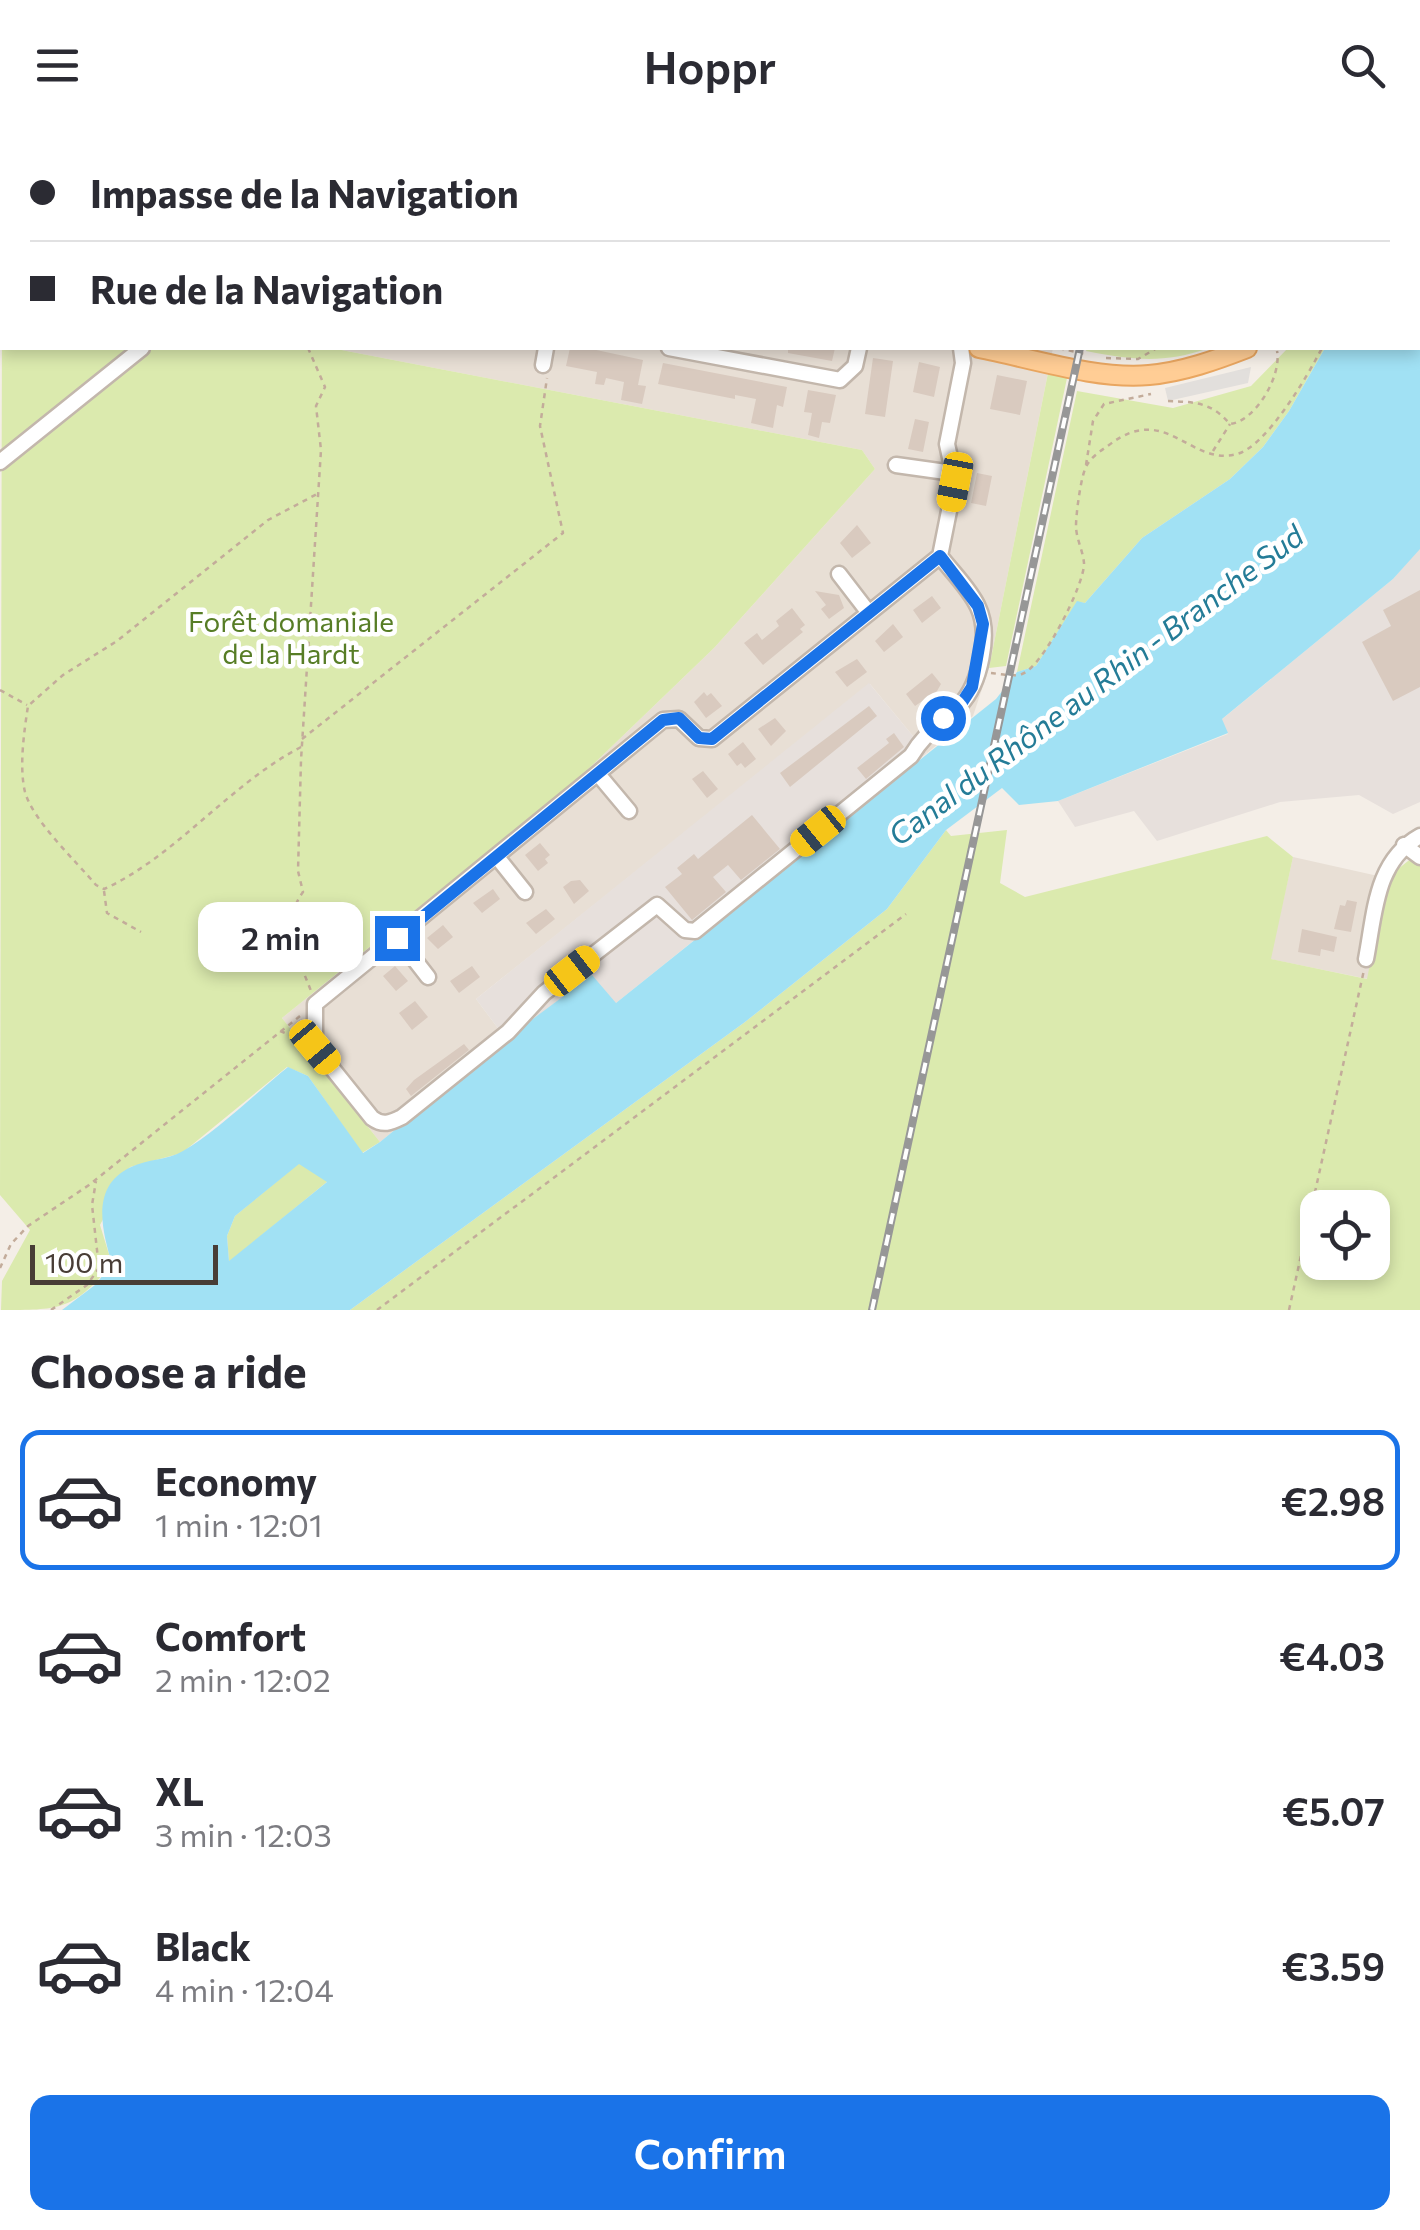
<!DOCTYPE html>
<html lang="en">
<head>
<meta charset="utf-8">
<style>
  :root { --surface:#fff; --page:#f2f2f3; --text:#2b2b33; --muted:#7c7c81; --line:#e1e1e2; --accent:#1a73e8 }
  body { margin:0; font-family:Commissioner,sans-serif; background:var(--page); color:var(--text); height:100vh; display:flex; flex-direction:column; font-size:38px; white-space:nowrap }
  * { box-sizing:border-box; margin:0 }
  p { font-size:32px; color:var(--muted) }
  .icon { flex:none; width:55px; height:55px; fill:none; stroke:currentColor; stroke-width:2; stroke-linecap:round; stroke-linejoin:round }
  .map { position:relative; height:1180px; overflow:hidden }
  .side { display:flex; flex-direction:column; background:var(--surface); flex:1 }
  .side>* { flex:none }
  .guide { position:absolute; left:0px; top:0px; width:1420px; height:220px; box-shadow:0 5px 15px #0003; display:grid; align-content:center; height:220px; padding:0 30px; background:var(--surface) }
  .buttons { position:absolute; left:1300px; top:1060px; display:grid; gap:20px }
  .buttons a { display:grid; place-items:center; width:90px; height:90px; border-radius:20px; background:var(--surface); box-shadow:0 5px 15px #0003; font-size:50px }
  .scale { position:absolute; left:30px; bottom:25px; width:188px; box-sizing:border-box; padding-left:10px; border:5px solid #483d36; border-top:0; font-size:28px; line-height:35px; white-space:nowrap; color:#483d36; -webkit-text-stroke:8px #fff; paint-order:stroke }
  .end { position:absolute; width:45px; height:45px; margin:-22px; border:12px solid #1a73e8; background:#fff; box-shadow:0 0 0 5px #fff }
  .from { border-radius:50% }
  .bubble { position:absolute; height:70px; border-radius:20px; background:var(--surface); box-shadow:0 5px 15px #0003; font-size:32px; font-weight:600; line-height:70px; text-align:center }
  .car { position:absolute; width:30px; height:60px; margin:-30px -15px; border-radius:12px; box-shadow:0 0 8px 2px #0007; background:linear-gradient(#f5c518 24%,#345 0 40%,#f5c518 0 76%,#345 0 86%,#f5c518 0) }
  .guide b { display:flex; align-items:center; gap:35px; height:95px; font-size:38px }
  .guide b+b { border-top:2px solid var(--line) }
  .guide i { width:25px; height:25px; background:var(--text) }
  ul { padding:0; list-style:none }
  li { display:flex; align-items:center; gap:30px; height:140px; margin:0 20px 15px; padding:0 10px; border:5px solid transparent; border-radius:20px }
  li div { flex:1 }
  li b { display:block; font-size:38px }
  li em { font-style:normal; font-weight:600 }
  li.selected { border-color:var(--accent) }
  li>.icon { width:90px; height:90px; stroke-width:1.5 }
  h2 { padding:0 30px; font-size:45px; line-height:120px }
  .primary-button { display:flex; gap:20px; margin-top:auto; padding:20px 30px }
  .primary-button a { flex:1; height:115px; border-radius:20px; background:var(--accent); color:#fff; font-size:40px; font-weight:600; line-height:115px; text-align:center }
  header { display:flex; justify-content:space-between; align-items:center; height:130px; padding:0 30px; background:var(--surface); font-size:45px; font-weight:600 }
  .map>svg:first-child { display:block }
  .residential { fill:#e8dfd5 }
  .industrial { fill:#e7e0dc }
  .green { fill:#dbeaae; fill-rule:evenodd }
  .parking { fill:#e2dfdc }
  .water { fill:#a1e1f4; fill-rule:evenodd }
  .building { fill:#d9cabf }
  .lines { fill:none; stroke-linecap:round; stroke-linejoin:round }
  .minor-casing { stroke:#c3b7ac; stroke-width:19 }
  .major-casing { stroke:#e9a660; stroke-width:22 }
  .path { stroke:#c3ac9a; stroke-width:2.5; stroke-dasharray:5 5; stroke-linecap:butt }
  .minor { stroke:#fff; stroke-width:14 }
  .major { stroke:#ffcd95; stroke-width:18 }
  .rail-casing { stroke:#979797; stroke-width:8 }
  .rail { stroke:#fff; stroke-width:4; stroke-dasharray:11; stroke-linecap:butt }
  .route { stroke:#1a73e8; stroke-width:12 }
  .labels { text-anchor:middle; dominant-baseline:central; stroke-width:9; stroke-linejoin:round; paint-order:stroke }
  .park-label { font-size:28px; fill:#577d26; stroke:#fff }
  .water-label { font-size:30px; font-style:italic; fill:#247c97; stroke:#fff }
</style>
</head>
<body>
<header><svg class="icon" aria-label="menu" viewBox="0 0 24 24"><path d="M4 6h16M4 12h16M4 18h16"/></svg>Hoppr<svg class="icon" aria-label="search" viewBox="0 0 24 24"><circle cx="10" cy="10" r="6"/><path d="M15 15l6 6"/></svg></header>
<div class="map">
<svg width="1420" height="1180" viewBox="0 0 1420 1180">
  <rect width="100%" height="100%" fill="#f4eee7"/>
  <path class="residential" d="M0,0h1024l9,2h-1031v6z
    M331,218h722l-64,320 -16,48 -46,37 -57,-69 -394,315 30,40 -126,103 -98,-124 298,-241 134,-129 161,-179 -13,-19z
    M1293,727l94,21 -19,101 -98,-20z"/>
  <path class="industrial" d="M1420,418v254l-27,12 -34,-19 -79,7 -123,39 -23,-30 -59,16 -17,-26 170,-67 -7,-14 172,-141z
    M869,553l58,70 -311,250 -110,36 -30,-40z"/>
  <path class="green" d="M2,175v43h329l531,102 13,19 -161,179 -134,129 -298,241 98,124 -18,11 -54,-77 -21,-9 -105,86 -52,14 -30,58 12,39c-39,46 -51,46 -111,46l1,-29 28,-51 -30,-35z
    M1087,218h122c-46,16 -76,12 -123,3z
    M1288,218h37l-36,63 -26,36 -33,32 -88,59 -57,65 -8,-1 -41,64 -19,6 60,-281 96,17 78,-22z
    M1048,243l19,5 -61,288 -17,2z
    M946,700l5,6 56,-6 -7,53 25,14 242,-61 26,21 -22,102 96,20 20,-101 26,-21 7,8v445h-1070l395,-288 142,-113zM1318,1078h54v54h-54z
    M299,1033l29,18 -99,81 -2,-26 8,-20z"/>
  <path class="parking" d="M1251,237l-3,16 -80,18 -3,-13z"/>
  <path class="water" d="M1370,0h50v419l-27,30 -171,140 6,14 -170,68 -39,4 -17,-17 -56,42 -59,79 -142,113 -395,288h-288l33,-25 17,-21c-10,-34 -22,-78 19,-97 16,-8 37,-7 52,-16 33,-19 74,-59 105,-84l20,9 55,77 17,-11 126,-103 86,-64 24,28 380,-304 21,-27 19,-6 41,-65 8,2 57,-65 88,-59 33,-32 26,-36 36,-63h93v-216zM299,1034l28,18 -98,79 -2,-25 8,-20z"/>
  <path class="building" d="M570,218h17l56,12 -5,25 8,1 -4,18 -21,-4 3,-18 -18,-4 -2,7 -9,-1 2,-12 -31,-6z
    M788,218h47l-3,13 -44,-8z
    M873,228l20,3 -8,56 -20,-3z
    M919,232l21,5 -6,30 -21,-5z
    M663,233l124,24 -4,20 -6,-2 -4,23 -22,-5 5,-24 -21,-4v4l-77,-15z
    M997,245l30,6 -7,34 -30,-6z
    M808,260l28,5 -6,28 -8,-1 -3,16 -11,-3 4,-22 -8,-1z
    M915,289l14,3 -6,30 -15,-3z
    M977,343l15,3 -6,30 -15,-3z
    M857,395l14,18 -19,15 -12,-15z
    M1420,460v97l-27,14 -31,-59 29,-16 -8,-16z
    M815,461l24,4 5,13 -15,11 -8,-10 5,-4z
    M932,466l9,12 -19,15 -9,-13z
    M792,478l13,17 -5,4 3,3 -40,33 -19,-22 13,-10 5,7 17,-14 -3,-5z
    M893,494l10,13 -19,15 -9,-11z
    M857,529l10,13 -20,15 -12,-15z
    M932,543l9,11 -4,7 -22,15 -9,-12z
    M704,562l3,4 4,-3 11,13 -16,12 -12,-16z
    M869,576l8,10 -87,71 -10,-14z
    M775,588l11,13 -15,15 -13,-17z
    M894,603l10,14 -38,32 -9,-11 32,-25 -3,-4z
    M743,612l13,17 -11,9 -4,-5 -4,3 -9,-12z
    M703,641l15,18 -11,9 -15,-19z
    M752,685l28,34 -39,31 -13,-15 -15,12 13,15 -34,28 -27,-33 17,-13 -5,-6 17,-14 4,5z
    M540,713l10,12 -5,4 3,4 -10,8 -13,-16z
    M580,750l9,11 -15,13 -11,-17 8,-6z
    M493,759l7,10 -18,14 -9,-10z
    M1347,770l10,2 -6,30 -17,-3 6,-24 5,1z
    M546,779l9,10 -19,15 -10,-11z
    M443,795l10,12 -15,12 -11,-11z
    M1302,799l35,8 -3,15 -13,-3 -1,7 -22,-4z
    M395,836l13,15 -12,10 -13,-15z
    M472,836l8,11 -21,16 -9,-12z
    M415,871l13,16 -16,13 -13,-17z
    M464,914l5,6 -58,46 -5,-7 8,-9z"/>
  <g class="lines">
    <defs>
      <path id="minor" d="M968,0l1,2
        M337,2l1,-2
        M448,2v-2
        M586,2v-2
        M699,2l1,-2
        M803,2v-2
        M669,218l171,32 15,-14 4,-18
        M543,235l3,-17
        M0,332l142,-114
        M896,335l57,8
        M940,426c12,16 30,33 38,51 13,27 2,77 -18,98 -19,19 -34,26 -49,51l-216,175 -10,-1 -28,-25 -113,88 -36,39 -106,85c-12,6 -19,9 -30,1l-57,-71v-43l348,-284 16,-1 20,19 13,1 228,-183 15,-75 -8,-37 16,-81 -2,-15
        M839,444l30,39
        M598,644l31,37
        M1404,715l16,12
        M497,727l28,35
        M397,807l31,40
        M1366,829c9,-46 9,-98 54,-123"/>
      <path id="major" d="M0,24l2,1
        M1418,152l2,-1
        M979,218c52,10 118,32 170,27 34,-3 67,-15 98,-27"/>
    </defs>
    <use href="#minor" class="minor-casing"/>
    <use href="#major" class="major-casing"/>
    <path class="path" d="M1331,2l1,-2
      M1365,2v-2
      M308,218l17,39 -9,19 5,44 -20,310 -3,111 5,21c-25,35 -5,64 8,99
      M1059,218l25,6
      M1106,228l32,1 19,-11
      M1168,271c27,1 43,1 62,23 26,-3 52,-49 47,-73
      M1213,321l17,-27
      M1086,335l7,-44 11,-17 47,-10
      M991,543c9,1 22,4 31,1 20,-6 63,-90 62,-111 -1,-12 -8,-25 -8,-37 0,-12 5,-52 11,-61 4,-8 15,-15 22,-20 57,-44 81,22 128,9 30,-8 71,-79 85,-106
      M0,560l27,15
      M302,609l261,-206 -23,-107 7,-48
      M301,617c-71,37 -126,110 -197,142l-8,-4c-20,-24 -63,-64 -71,-93 -6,-25 -1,-60 3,-86l35,-31 54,-34 151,-121 49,-26
      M104,761l3,22 34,19
      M280,901l20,8
      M0,1138l11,-24 17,-18 61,-41 211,-169
      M51,1180l36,-25 12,-17 -7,-63 4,-24
      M377,1180l529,-396
      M1289,1180l75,-340"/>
    <use href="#minor" class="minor"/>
    <use href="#major" class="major"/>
    <defs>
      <path id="rail" d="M1126,2l1,-2
        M872,1180l208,-962"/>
    </defs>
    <use href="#rail" class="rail-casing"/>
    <use href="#rail" class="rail"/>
  </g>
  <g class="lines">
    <path class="route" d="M397,808l266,-218 16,-2 20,20 13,1 228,-183 38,50 5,18 -11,63 -11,17 -18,14"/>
  </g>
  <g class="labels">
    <g class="park-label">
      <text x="291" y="491">Forêt domaniale<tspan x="291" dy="32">de la Hardt</tspan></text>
    </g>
    <g class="water-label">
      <text transform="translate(1095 554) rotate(-37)">Canal du Rhône au Rhin - Branche Sud</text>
    </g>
  </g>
</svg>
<div class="buttons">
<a><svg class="icon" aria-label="locate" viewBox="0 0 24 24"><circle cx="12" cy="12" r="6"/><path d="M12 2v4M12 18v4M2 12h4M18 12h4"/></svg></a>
</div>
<div class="scale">100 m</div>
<i class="end from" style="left:943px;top:588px"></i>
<i class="end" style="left:397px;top:808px"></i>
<div class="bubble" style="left:198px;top:772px;width:165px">2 min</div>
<i class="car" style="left:955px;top:352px;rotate:191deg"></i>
<i class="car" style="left:818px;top:701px;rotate:231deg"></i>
<i class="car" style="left:572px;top:841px;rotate:52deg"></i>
<i class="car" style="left:315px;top:917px;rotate:140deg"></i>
<div class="guide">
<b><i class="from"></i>Impasse de la Navigation</b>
<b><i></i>Rue de la Navigation</b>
</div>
</div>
<section class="side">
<h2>Choose a ride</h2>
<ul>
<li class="selected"><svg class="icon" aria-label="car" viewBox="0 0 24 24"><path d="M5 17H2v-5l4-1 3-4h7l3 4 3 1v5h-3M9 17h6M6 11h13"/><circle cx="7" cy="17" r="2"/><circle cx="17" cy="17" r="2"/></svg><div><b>Economy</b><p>1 min · 12:01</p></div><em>€2.98</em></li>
<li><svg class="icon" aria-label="car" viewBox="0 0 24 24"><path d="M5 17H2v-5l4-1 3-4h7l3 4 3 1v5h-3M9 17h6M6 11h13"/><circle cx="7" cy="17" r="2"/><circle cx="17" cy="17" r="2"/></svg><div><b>Comfort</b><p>2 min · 12:02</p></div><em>€4.03</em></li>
<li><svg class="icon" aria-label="car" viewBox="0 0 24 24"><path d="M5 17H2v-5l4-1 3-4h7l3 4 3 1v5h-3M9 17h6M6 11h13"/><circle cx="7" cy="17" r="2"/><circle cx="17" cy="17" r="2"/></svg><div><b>XL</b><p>3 min · 12:03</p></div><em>€5.07</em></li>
<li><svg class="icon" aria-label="car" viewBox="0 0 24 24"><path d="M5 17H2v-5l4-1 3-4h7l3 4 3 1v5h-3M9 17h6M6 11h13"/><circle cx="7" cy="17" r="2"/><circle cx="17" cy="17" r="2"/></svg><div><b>Black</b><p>4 min · 12:04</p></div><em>€3.59</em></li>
</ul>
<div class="primary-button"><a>Confirm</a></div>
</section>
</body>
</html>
